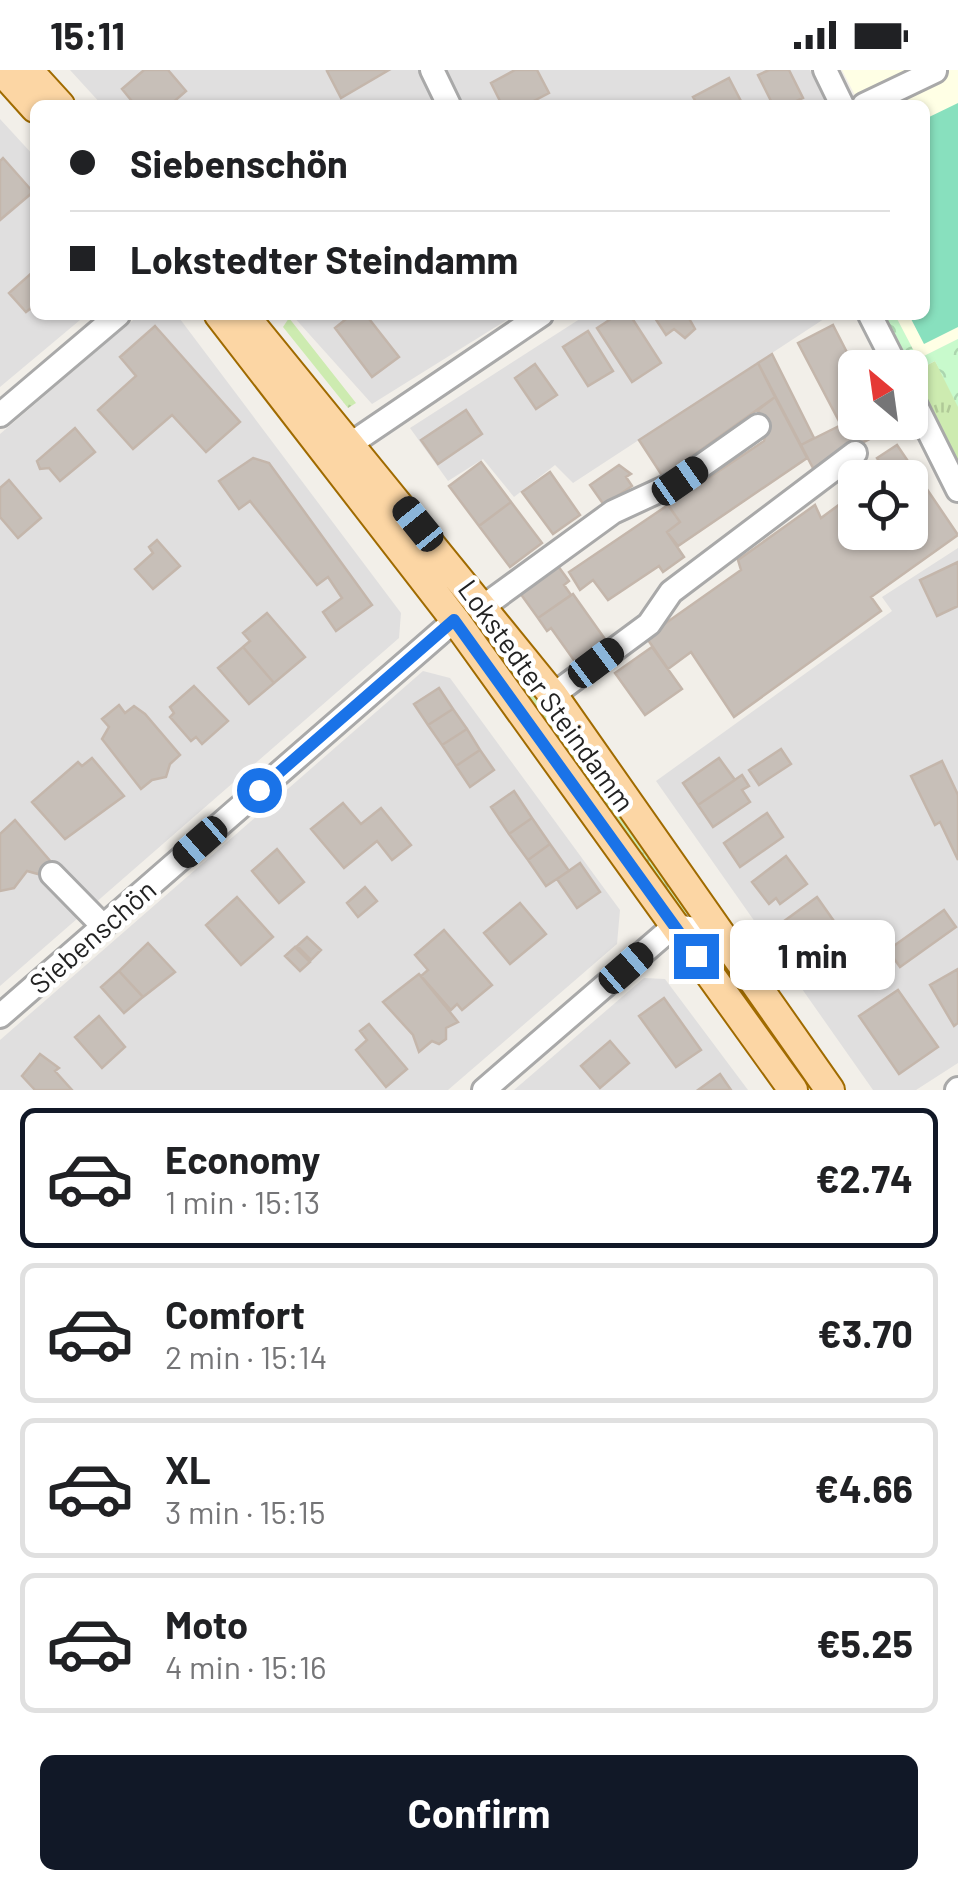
<!DOCTYPE html>
<html lang="en">
<head>
<meta charset="utf-8">
<style>
  :root { --surface:#fff; --page:#f2f2f2; --text:#202124; --muted:#757577; --line:#e0e0e0; --accent:#111827 }
  body { margin:0; font-family:Barlow,sans-serif; background:var(--page); color:var(--text); height:100vh; display:flex; flex-direction:column; font-size:38px; white-space:nowrap }
  * { box-sizing:border-box; margin:0 }
  p { font-size:32px; color:var(--muted) }
  .icon { flex:none; width:55px; height:55px; fill:none; stroke:currentColor; stroke-width:2; stroke-linecap:round; stroke-linejoin:round }
  .map { position:relative; height:1020px; overflow:hidden }
  .drawer { display:flex; flex-direction:column; background:var(--surface); flex:1 }
  .drawer>* { flex:none }
  .hud { position:absolute; left:30px; top:30px; width:900px; height:220px; border-radius:15px; box-shadow:0 2px 8px #0004; display:grid; align-content:center; height:220px; padding:0 40px; background:var(--surface) }
  .needle { width:65px; rotate:331deg }
  .tools { position:absolute; left:838px; top:280px; display:grid; gap:20px }
  .tools a { display:grid; place-items:center; width:90px; height:90px; border-radius:15px; background:var(--surface); box-shadow:0 2px 8px #0004; font-size:50px }
  .end { position:absolute; width:45px; height:45px; margin:-22px; border:12px solid #1a73e8; background:#fff; box-shadow:0 0 0 5px #fff }
  .from { border-radius:50% }
  .bubble { position:absolute; height:70px; border-radius:15px; background:var(--surface); box-shadow:0 2px 8px #0004; font-size:32px; font-weight:700; line-height:70px; text-align:center }
  .car { position:absolute; width:30px; height:60px; margin:-30px -15px; border-radius:12px; box-shadow:0 0 8px 2px #0007; background:linear-gradient(#222 24%,#8ab4d8 0 40%,#222 0 76%,#8ab4d8 0 86%,#222 0) }
  .hud b { display:flex; align-items:center; gap:35px; height:95px; font-size:38px }
  .hud b+b { border-top:2px solid var(--line) }
  .hud i { width:25px; height:25px; background:var(--text) }
  ul { padding:18px 0 0; list-style:none }
  li { display:flex; align-items:center; gap:30px; height:140px; margin:0 20px 15px; padding:0 20px; border:5px solid var(--line); border-radius:15px }
  li div { flex:1 }
  li b { display:block; font-size:38px }
  li em { font-style:normal; font-weight:700 }
  li.active { border-color:var(--accent) }
  li>.icon { width:90px; height:90px; stroke-width:1.5 }
  .button { display:flex; gap:20px; margin-top:auto; padding:20px 40px }
  .button a { flex:1; height:115px; border-radius:15px; background:var(--accent); color:#fff; font-size:40px; font-weight:700; line-height:115px; text-align:center }
  .status { display:flex; justify-content:space-between; align-items:center; height:70px; padding:0 50px; background:var(--surface); direction:ltr }
  .status svg { height:28px; fill:currentColor }
  .map>svg:first-child { display:block }
  .residential { fill:#e0dfdf }
  .education { fill:#ffffe5 }
  .grass { fill:url(#grass-tufts) }
  .park { fill:url(#park-crowns) }
  .pitch { fill:#88e0be }
  .building { fill:#c7bfb8; stroke:#c4b6ab; stroke-width:2.5 }
  .lines { fill:none; stroke-linecap:round; stroke-linejoin:round }
  .minor-casing { stroke:#a9a9a9; stroke-width:28 }
  .major-casing { stroke:#a06b00; stroke-width:32 }
  .minor { stroke:#fff; stroke-width:22 }
  .major { stroke:#fcd6a4; stroke-width:28 }
  .route { stroke:#1a73e8; stroke-width:12 }
  .labels { text-anchor:middle; dominant-baseline:central; stroke-width:9; stroke-linejoin:round; paint-order:stroke }
  .street-label { font-size:28px; fill:#222; stroke:#fff }
</style>
</head>
<body>
<div class="status"><b>15:11</b><svg viewBox="0 0 49 12"><path d="M0 12V9h3v3zM5 12V6h3v6zM10 12V3h3v9zM15 12V0h3v12zM26 1h20v11H26zM47 4h2v5h-2z"/></svg></div>
<div class="map">
<svg width="958" height="1020" viewBox="0 0 958 1020">
  <defs>
    <pattern id="grass-tufts" width="24" height="20" patternUnits="userSpaceOnUse" patternTransform="scale(2.5)"><rect width="24" height="20" fill="#cdebb0"/><path d="M3 7l-1-3M5 7V3M7 7l1-3M15 17l-1-3M17 17v-4M19 17l1-3" fill="none" stroke="#b0c997"/></pattern>
    <pattern id="park-crowns" width="20" height="18" patternUnits="userSpaceOnUse" patternTransform="scale(2.5)"><rect width="20" height="18" fill="#c8facc"/><path d="M2 6a3 3 0 1 1 6 0M12 15a3 3 0 1 1 6 0" fill="none" stroke="#acd6af"/></pattern>
  </defs>
  <rect width="100%" height="100%" fill="#f2efe9"/>
  <path class="residential" d="M70,0h740l18,35h-726z
    M0,49l35,38v158h51l-86,72z
    M139,245h38l224,298 -2,25 -399,348v-552z
    M292,245h223l-143,89z
    M586,245h244l-257,168 -18,-18 -41,32 -31,-38 -35,22 -38,-53z
    M958,478v515l-42,27h-43l-217,-309 236,-170 -10,-14z
    M423,601l27,7 170,232 -3,34 -169,146h-448v-50z
    M644,908l21,1 83,111h-234z"/>
  <path class="education" d="M842,0h116v269l-40,20 -23,-44h30v-210h-65z"/>
  <path class="grass" d="M289,248l67,85 -8,5 -65,-81z
    M935,291l23,39v80l-48,-82v-24z
    M450,514l66,82 176,251 -2,4 -6,-3 -237,-331z"/>
  <path class="park" d="M870,245h25l23,44 40,-20v68l-23,-46 -25,13v-6l-16,-1z"/>
  <path class="pitch" d="M958,33v224l-34,17 -15,-29h16v-196z"/>
  <path class="building" d="M144,0h24l18,21 -16,14h-35l-13,-16z
    M389,0l-48,28 -14,-27 2,-1z
    M515,0h22l12,23 -23,12h-24l-11,-22z
    M769,0h20l14,28 -15,7h-15l-15,-30z
    M729,8l14,27h-45l-5,-8z
    M3,88l30,34 -33,28v-59z
    M35,200v35l-9,7 -17,-19z
    M351,245h15l33,42 -27,20 -37,-49z
    M617,245h13l31,48 -29,19 -35,-54z
    M653,245h34l8,14 -10,9 -11,-9 -8,6z
    M833,255l22,43v54h48l-90,46 -12,-23 40,-20 -43,-82z
    M155,256l85,96 -34,30 -34,-37 -39,34 -35,-39 38,-34 -16,-19z
    M588,261l25,40 -25,15 -25,-39z
    M772,284l42,84 -13,7 -43,-82z
    M758,293l17,34 -112,80 -24,-37z
    M535,294l22,31 -21,14 -21,-31z
    M775,327l32,61 -129,88 -11,-14 13,-10 -12,-17 96,-64 3,-12 -9,-19z
    M466,340l16,24 -44,30 -17,-24z
    M75,358l20,24 -35,29 -11,-13 -9,1 -3,-8z
    M897,375l61,90 -87,62 10,14 -147,106 -43,-65 -23,17 -22,-32 95,-67 -3,-10 77,-55 6,13 34,-25v39h55v-54h-34l9,-8 -8,-12z
    M253,388l16,5 103,142 -36,26 -13,-19 19,-14 -14,-21 -11,8 -67,-84 -11,8 -20,-28z
    M481,392l30,40 -32,24 -30,-40z
    M619,395l12,9 -5,3 6,9 -28,19 -14,-20z
    M550,402l30,43 -27,19 -31,-42z
    M9,410l32,38 -23,20 -18,-21v-29z
    M511,432l31,41 -32,24 -31,-41z
    M668,435l12,17 -13,10 17,25 -21,15 -4,-6 -51,34 -15,-20 -13,10 -11,-18z
    M157,470l23,26 -27,23 -18,-20 18,-16 -4,-6z
    M958,492v44l-21,10 -17,-36z
    M558,496l11,15 -5,4 7,10 -33,23 -18,-25z
    M573,524l34,48 -31,21 -25,-35 -4,3 -9,-13z
    M267,543l38,44 -31,26 -31,-36 7,-6 -7,-8z
    M243,577l31,36 -25,21 -31,-36z
    M652,577l30,42 -37,26 -30,-42z
    M194,616l34,35 -26,23 -6,-7 -5,4 -21,-24 4,-4 -4,-6z
    M439,618l14,21 -25,16 -14,-21z
    M119,635l6,8 9,-7 11,8 35,41 -10,9 -4,13 -14,3 -11,9 -39,-50 7,-12 -7,-8z
    M453,639l14,20 -25,16 -14,-20z
    M467,659l13,21 -24,16 -14,-21z
    M781,679l10,15 -32,21 -10,-15z
    M480,680l14,20 -24,17 -14,-21z
    M92,688l32,38 -59,43 -33,-37 46,-40 4,4z
    M719,688l16,22 -37,25 -15,-22z
    M942,691l16,34v65l-18,-38 -5,3 -24,-49z
    M742,705l7,11 -7,4 8,12 -37,25 -15,-22z
    M514,721l18,27 -23,16 -18,-27z
    M343,733l18,21 20,-16 30,37 -19,15 -15,-19 -33,27 -33,-39z
    M767,743l16,24 -43,30 -16,-24z
    M532,748l18,26 -22,16 -19,-26z
    M15,750l36,42 -13,12 -11,-3 -13,17 -14,3v-57z
    M550,774l19,27 -23,15 -18,-26z
    M277,779l27,33 -25,21 -27,-32z
    M786,786l21,28 -27,20 -4,-6 -7,6 -17,-22z
    M580,793l20,29 -23,16 -20,-29z
    M365,817l12,14 -19,16 -11,-14z
    M237,827l36,40 -32,28 -35,-40z
    M817,827l19,27 -36,26 -20,-26z
    M520,833l26,31 -36,30 -26,-31z
    M944,840l12,17 -56,40 -12,-17z
    M444,860l48,55 -30,25 -5,-6 -6,6 -30,-34 7,-6 -13,-15z
    M853,861l9,13 -7,5 10,14 -37,25 -18,-27z
    M307,867l14,13 -10,10 -14,-14z
    M148,873l27,29 -32,25 -24,-26z
    M295,877l15,15 -10,9 -15,-15z
    M958,899v54l-4,3 -24,-41z
    M119,901l24,26 -19,16 -23,-26z
    M419,904l39,48 -12,6v11l-7,5 -7,-3 -13,11 -6,-17 -30,-33z
    M898,920l40,57 -39,27 -40,-58z
    M664,928l37,52 -25,17 -37,-51z
    M99,946l26,31 -23,21 -27,-31z
    M369,954l38,45 -21,18 -30,-37 11,-10 -7,-9z
    M610,971l19,22 -29,25 -19,-22z
    M40,984l19,14 -4,3 17,19h-37l-13,-14z
    M720,1004l11,16h-33z"/>
  <g class="lines">
    <defs>
      <path id="minor" d="M432,0l17,35
        M825,0l17,35
        M864,35l71,-34
        M870,245l27,53
        M910,324l48,96
        M0,345l118,-100
        M352,373l189,-128
        M484,536l129,-94 67,-31 78,-55
        M553,625l96,-71 22,-32 184,-139
        M52,804l51,52
        M0,946l455,-396
        M484,1020l190,-164 42,6
        M957,1020l1,-1"/>
      <path id="major" d="M1,0l34,38
        M28,0l32,35
        M219,245l236,305 338,470
        M244,245l309,380 277,395"/>
    </defs>
    <use href="#minor" class="minor-casing"/>
    <use href="#major" class="major-casing"/>
    <use href="#minor" class="minor"/>
    <use href="#major" class="major"/>
  </g>
  <g class="lines">
    <path class="route" d="M259,720l195,-170 242,336"/>
  </g>
  <g class="labels">
    <g class="street-label">
      <text transform="translate(547 625) rotate(54)">Lokstedter Steindamm</text>
      <text transform="translate(92 866) rotate(-41)">Siebenschön</text>
    </g>
  </g>
</svg>
<div class="tools">
<a><svg class="needle" viewBox="-14 -14 28 28"><path d="M0-13l5 13h-10z" fill="#e53935"/><path d="M0 13l5-13h-10z" fill="#757577"/></svg></a>
<a><svg class="icon" aria-label="locate" viewBox="0 0 24 24"><circle cx="12" cy="12" r="6"/><path d="M12 2v4M12 18v4M2 12h4M18 12h4"/></svg></a>
</div>
<i class="end from" style="left:259px;top:720px"></i>
<i class="end" style="left:696px;top:886px"></i>
<div class="bubble" style="left:730px;top:850px;width:165px">1 min</div>
<i class="car" style="left:680px;top:411px;rotate:55deg"></i>
<i class="car" style="left:418px;top:454px;rotate:321deg"></i>
<i class="car" style="left:596px;top:593px;rotate:53deg"></i>
<i class="car" style="left:200px;top:772px;rotate:229deg"></i>
<i class="car" style="left:626px;top:898px;rotate:49deg"></i>
<div class="hud">
<b><i class="from"></i>Siebenschön</b>
<b><i></i>Lokstedter Steindamm</b>
</div>
</div>
<section class="drawer">
<ul>
<li class="active"><svg class="icon" aria-label="car" viewBox="0 0 24 24"><path d="M5 17H2v-5l4-1 3-4h7l3 4 3 1v5h-3M9 17h6M6 11h13"/><circle cx="7" cy="17" r="2"/><circle cx="17" cy="17" r="2"/></svg><div><b>Economy</b><p>1 min · 15:13</p></div><em>€2.74</em></li>
<li><svg class="icon" aria-label="car" viewBox="0 0 24 24"><path d="M5 17H2v-5l4-1 3-4h7l3 4 3 1v5h-3M9 17h6M6 11h13"/><circle cx="7" cy="17" r="2"/><circle cx="17" cy="17" r="2"/></svg><div><b>Comfort</b><p>2 min · 15:14</p></div><em>€3.70</em></li>
<li><svg class="icon" aria-label="car" viewBox="0 0 24 24"><path d="M5 17H2v-5l4-1 3-4h7l3 4 3 1v5h-3M9 17h6M6 11h13"/><circle cx="7" cy="17" r="2"/><circle cx="17" cy="17" r="2"/></svg><div><b>XL</b><p>3 min · 15:15</p></div><em>€4.66</em></li>
<li><svg class="icon" aria-label="car" viewBox="0 0 24 24"><path d="M5 17H2v-5l4-1 3-4h7l3 4 3 1v5h-3M9 17h6M6 11h13"/><circle cx="7" cy="17" r="2"/><circle cx="17" cy="17" r="2"/></svg><div><b>Moto</b><p>4 min · 15:16</p></div><em>€5.25</em></li>
</ul>
<div class="button"><a>Confirm</a></div>
</section>
</body>
</html>
